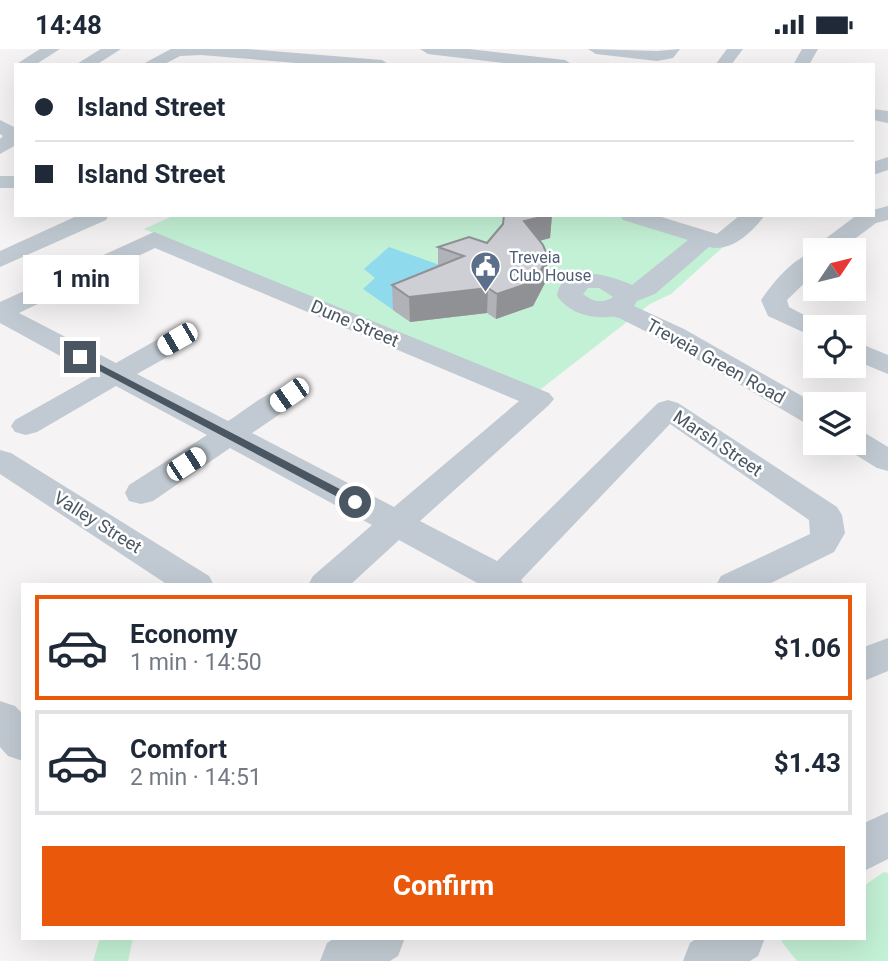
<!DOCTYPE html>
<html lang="en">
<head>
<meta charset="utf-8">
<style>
  :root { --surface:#fff; --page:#f6f6f7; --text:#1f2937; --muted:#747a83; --line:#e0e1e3; --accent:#ea580c }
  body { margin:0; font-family:Roboto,sans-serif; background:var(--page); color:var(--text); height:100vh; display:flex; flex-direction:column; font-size:26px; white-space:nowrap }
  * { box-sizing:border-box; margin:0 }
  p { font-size:23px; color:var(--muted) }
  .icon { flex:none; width:38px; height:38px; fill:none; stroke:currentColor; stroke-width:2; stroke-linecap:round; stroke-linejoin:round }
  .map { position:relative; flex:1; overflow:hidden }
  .details { position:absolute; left:21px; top:534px; width:845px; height:357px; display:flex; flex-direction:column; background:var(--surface); border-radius:0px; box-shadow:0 7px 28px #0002 }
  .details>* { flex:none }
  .top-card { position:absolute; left:14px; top:14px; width:861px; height:154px; border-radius:0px; box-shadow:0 7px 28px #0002; display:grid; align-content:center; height:154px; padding:0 21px; background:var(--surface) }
  .needle { width:46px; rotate:55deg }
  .controls { position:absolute; left:803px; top:189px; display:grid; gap:14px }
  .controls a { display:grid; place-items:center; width:63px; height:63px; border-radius:0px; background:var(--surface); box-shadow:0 7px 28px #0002; font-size:35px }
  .end { position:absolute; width:32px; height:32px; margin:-16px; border:9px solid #4a5661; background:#fff; box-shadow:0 0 0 4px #fff }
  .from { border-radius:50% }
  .bubble { position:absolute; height:49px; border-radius:0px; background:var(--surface); box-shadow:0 7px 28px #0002; font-size:23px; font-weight:700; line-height:49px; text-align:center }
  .car { position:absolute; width:21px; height:42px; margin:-21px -10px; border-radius:9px; box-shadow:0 0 5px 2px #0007; background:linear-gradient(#fff 24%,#345 0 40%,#fff 0 76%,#345 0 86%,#fff 0) }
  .top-card b { display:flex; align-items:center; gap:24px; height:66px; font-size:26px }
  .top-card b+b { border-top:2px solid var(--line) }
  .top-card i { width:18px; height:18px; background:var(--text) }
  ul { padding:12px 0 0; list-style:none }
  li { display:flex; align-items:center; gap:21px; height:105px; margin:0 14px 10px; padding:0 7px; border:4px solid var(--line); border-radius:0px }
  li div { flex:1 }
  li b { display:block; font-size:26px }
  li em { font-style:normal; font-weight:700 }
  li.selected { border-color:var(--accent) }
  li>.icon { width:63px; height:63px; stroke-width:1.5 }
  .cta { display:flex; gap:14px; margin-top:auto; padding:14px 21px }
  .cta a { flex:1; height:80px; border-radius:0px; background:var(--accent); color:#fff; font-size:28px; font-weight:700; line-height:80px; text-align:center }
  .status { display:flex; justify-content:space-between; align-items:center; height:49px; padding:0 35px; background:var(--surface); direction:ltr }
  .status svg { height:19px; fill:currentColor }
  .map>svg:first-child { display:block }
  .green { fill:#c3f1d5 }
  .water { fill:#90daee }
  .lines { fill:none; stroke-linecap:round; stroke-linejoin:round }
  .minor { fill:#c1cad2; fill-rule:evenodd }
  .wall { fill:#b0b2b7 }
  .shaded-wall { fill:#909195 }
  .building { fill:#cdcfd5; stroke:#909195; stroke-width:2 }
  .route { fill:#4a5661 }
  .labels { text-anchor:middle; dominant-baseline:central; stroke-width:5; stroke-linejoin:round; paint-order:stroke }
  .far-service-label { font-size:16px; fill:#4e5e75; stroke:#fff; text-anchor:start }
  .street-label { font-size:18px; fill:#4a5661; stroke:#fff }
</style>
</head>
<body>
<div class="status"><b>14:48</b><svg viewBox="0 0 49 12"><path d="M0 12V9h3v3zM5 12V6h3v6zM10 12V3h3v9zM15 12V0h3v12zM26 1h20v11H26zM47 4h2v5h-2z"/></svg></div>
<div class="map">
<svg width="888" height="912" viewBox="0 0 888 912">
  <rect width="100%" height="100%" fill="#f5f3f3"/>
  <path class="green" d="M175,166h441l107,32 -52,47 -21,10 -113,88 -393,-163z
    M884,823l4,1v88h-91l-16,-20 5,-3h78l1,-53z
    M100,889h33l-5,23h-35z"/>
  <path class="water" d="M389,198l62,22 22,13 -74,32 -36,-25 12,-11 -11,-9z"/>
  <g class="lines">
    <path class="minor" d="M40,0h20l-25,16h-20z
      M101,0h20l-25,16h-21z
      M171,0h76l135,11 8,5h-69l-120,-10 -21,1 -17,9h-22z
      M420,0h49l96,11 8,5h-52l-93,-11z
      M588,0l69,2 23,-2 -7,9 -16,3 -61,-7z
      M727,0h16l-12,16h-16z
      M802,0h16l-9,16h-16z
      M873,60l15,2v12l-15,-3z
      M0,71l16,8v17l-16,9v-15l3,-3 -3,-2z
      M888,108v13l-15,5v-13z
      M0,127h16v12h-16z
      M888,157v14l-12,3 -36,27h-24v22l-29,28 2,7 38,20h-11v11l-48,-22 -7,-16c12,-17 32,-43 54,-48l2,-7 40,-30h16v-5z
      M79,166h30l-3,5 -106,47v-16z
      M620,166h35l62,19 23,-19h25c-13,18 -35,38 -56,32l-54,47 -18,7 -3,5 50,23 132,75v22l-11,-3c-61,-36 -122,-74 -186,-105 -8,-3 -12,0 -21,-1 -16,-1 -31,-7 -41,-21 5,-36 55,-20 75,-11l56,-45 -65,-20zM588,239h11l14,9c-11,7 -20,5 -30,-3z
      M154,183l395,161 5,6 -5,6 -129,116 77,40 161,-158 10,-3 10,3 159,104 5,8 3,18 -11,19 -67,33h-51l5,-9 89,-42 -1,-14 -139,-96 -149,156 3,5h-43l-82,-45 -49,45h-42l5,-9 59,-51 -142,-77 -77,53 -12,3 -12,-3 -4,-8 4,-8 78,-50 -91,-49 -79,46 -11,3 -11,-3 -4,-6 4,-6 80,-45 -95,-52v-21zM155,199l364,153 -125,106 -142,-74 47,-32 5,-6 -5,-6c-25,-6 -50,19 -71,32l-91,-47 50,-28 3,-6 -3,-6 -10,-2 -10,2 -51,29 -97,-50z
      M854,292l34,14v19l-34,-14z
      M854,381l11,3 23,14v24l-11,-3 -34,-21 -3,-4h14z
      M0,401l11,3 198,123 5,9h-46l-168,-111z
      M888,589v33l-24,10v-34z
      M0,652l15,5 8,8v47l-15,-5 -8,-9z
      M888,763v47l-24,12v-48z
      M335,889h70l-7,18 -8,5h-70l7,-18z
      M697,889h68l-7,18 -8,5h-67l7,-18z"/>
  </g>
  <path class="wall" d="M503,166h49l-2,23 -10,3 6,40 -13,25 -37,13 -9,-6 -77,9 -17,-12 -1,-25 46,-19v-19l49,-4 16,-19z"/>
  <path class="shaded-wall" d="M550,166h2l-2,23 -28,7 2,-24z
    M548,208l-2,24 -13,25 -37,13 1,-25z
    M488,239l-1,25 -77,9 -1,-25z"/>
  <path class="building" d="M504,166h46l-26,6 19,24 5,12 -13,24 -38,13 -9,-6 -79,9 -17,-12 72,-29 -26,-9 31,-10 18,6 16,-19z"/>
  <path class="route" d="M80,305l279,145 2,3 -6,4 -4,-2 -274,-145v-4z"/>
  <defs>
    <symbol id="civic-pin" viewBox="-11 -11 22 30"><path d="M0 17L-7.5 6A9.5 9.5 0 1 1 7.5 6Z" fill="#5c6f8a" stroke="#fff"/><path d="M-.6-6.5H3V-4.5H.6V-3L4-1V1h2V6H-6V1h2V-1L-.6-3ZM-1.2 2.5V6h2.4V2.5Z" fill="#fff"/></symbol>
  </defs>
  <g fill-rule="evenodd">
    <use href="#civic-pin" x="468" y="200" width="35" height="47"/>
  </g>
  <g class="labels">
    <g class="far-service-label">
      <text x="509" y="208">Treveia<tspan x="509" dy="18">Club House</tspan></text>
    </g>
    <g class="street-label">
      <text transform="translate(355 274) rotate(23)">Dune Street</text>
      <text transform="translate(716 312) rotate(29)">Treveia Green Road</text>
      <text transform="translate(718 394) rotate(34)">Marsh Street</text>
      <text transform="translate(98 473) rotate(32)">Valley Street</text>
    </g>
  </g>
</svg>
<div class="controls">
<a><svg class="needle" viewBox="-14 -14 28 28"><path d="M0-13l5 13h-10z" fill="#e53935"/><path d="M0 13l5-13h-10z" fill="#747a83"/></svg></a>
<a><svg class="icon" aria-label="locate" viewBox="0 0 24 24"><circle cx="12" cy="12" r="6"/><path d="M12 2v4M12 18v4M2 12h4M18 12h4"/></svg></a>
<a><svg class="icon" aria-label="layers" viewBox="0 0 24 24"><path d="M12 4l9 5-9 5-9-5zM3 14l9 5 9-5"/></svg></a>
</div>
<i class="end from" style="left:355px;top:453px"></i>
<i class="end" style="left:80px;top:308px"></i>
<div class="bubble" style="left:23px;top:206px;width:116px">1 min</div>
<i class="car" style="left:177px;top:290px;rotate:240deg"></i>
<i class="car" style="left:289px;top:346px;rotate:235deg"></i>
<i class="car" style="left:186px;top:415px;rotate:57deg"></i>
<div class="top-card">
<b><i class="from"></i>Island Street</b>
<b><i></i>Island Street</b>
</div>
<section class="details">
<ul>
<li class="selected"><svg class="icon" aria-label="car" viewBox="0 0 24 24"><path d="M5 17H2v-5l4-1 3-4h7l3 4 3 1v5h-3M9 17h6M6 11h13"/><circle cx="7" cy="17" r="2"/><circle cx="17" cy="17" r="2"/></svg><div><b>Economy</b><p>1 min · 14:50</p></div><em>$1.06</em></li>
<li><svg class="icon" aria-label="car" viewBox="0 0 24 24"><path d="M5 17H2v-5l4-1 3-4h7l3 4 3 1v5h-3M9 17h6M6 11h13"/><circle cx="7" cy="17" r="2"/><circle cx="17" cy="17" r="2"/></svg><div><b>Comfort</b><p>2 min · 14:51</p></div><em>$1.43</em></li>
</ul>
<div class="cta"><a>Confirm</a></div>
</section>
</div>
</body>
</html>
